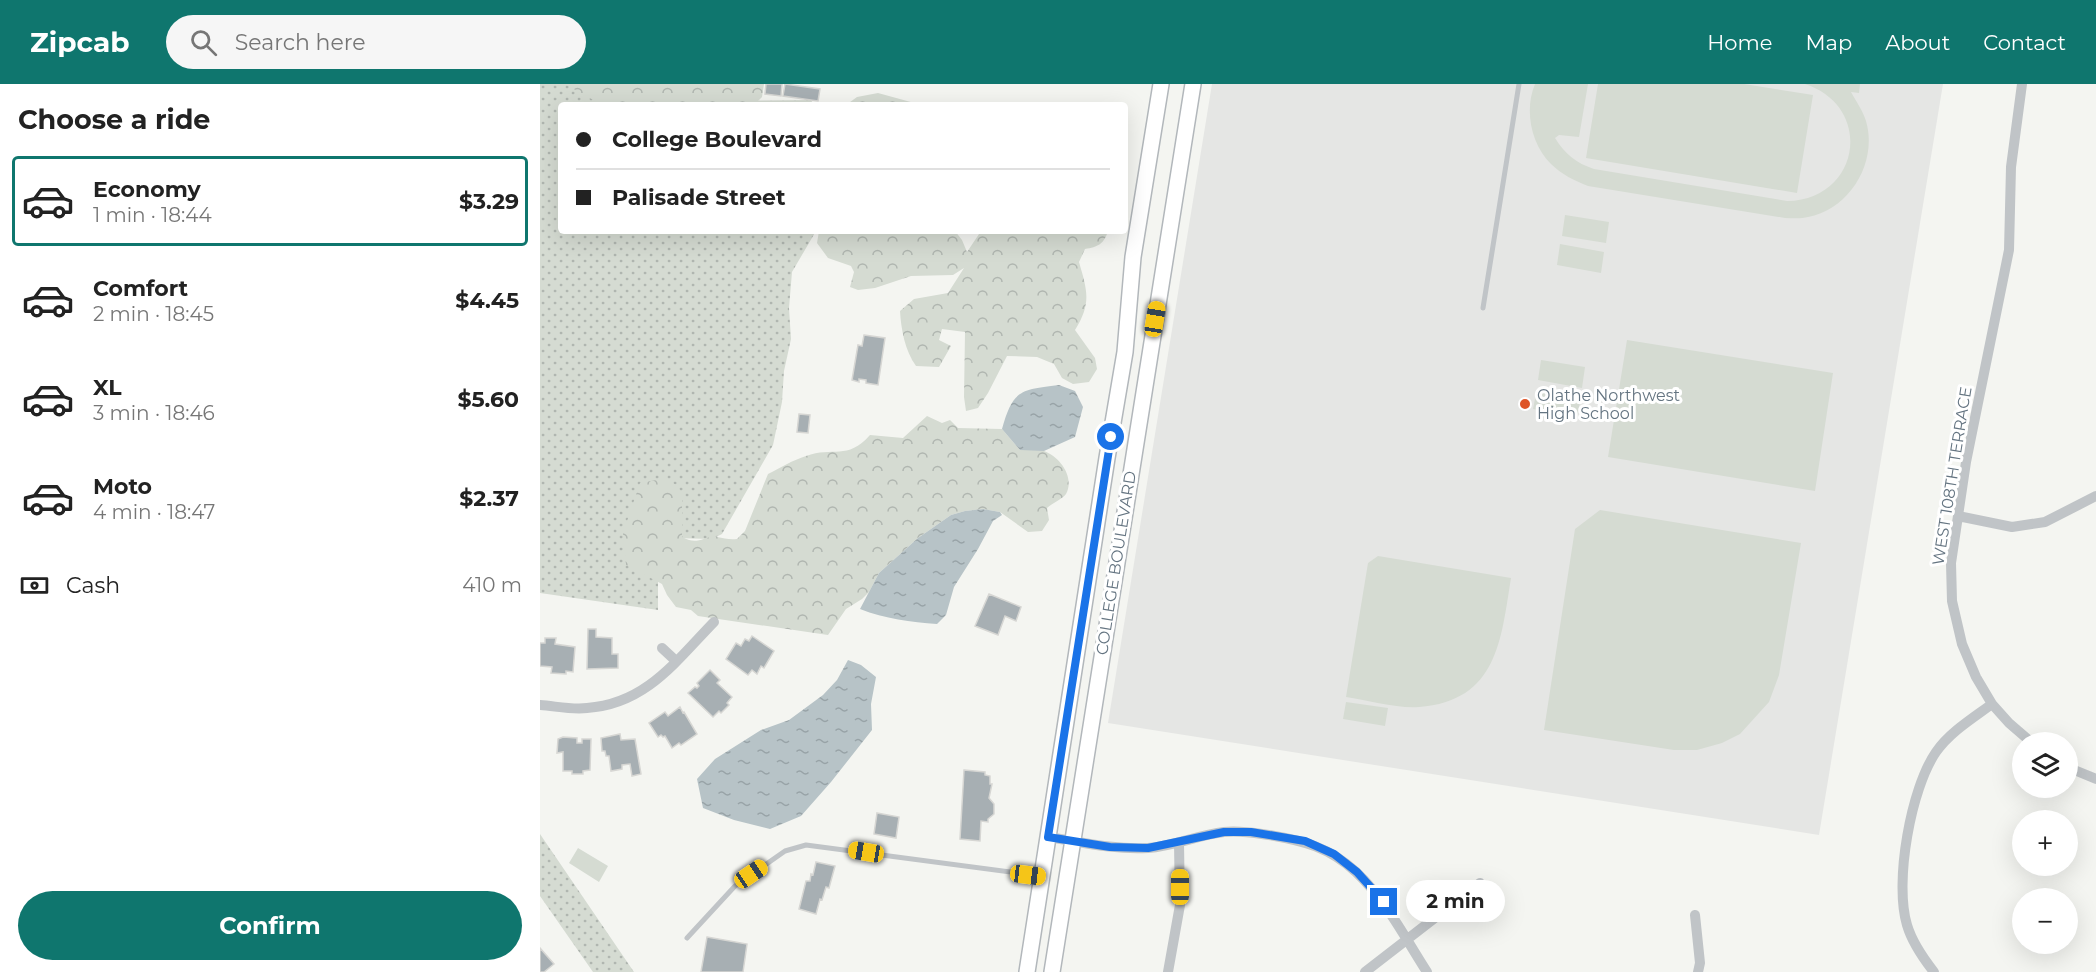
<!DOCTYPE html>
<html lang="en">
<head>
<meta charset="utf-8">
<style>
  :root { --surface:#fff; --page:#f6f6f6; --text:#222; --muted:#767676; --line:#e0e0e0; --accent:#0f766e }
  body { margin:0; font-family:Montserrat,sans-serif; background:var(--page); color:var(--text); height:100vh; display:flex; flex-direction:column; font-size:22px; white-space:nowrap }
  * { box-sizing:border-box; margin:0 }
  p { font-size:20px; color:var(--muted) }
  .icon { flex:none; width:33px; height:33px; fill:none; stroke:currentColor; stroke-width:2; stroke-linecap:round; stroke-linejoin:round }
  .map { position:relative; flex:1; overflow:hidden }
  .details { display:flex; flex-direction:column; background:var(--surface); width:540px }
  .details>* { flex:none }
  .banner { position:absolute; left:18px; top:18px; width:570px; height:132px; border-radius:6px; box-shadow:0 6px 24px #0002; display:grid; align-content:center; height:132px; padding:0 18px; background:var(--surface) }
  .tools { position:absolute; left:1472px; top:648px; display:grid; gap:12px }
  .tools a { display:grid; place-items:center; width:66px; height:66px; border-radius:50%; background:var(--surface); box-shadow:0 6px 24px #0002; font-size:30px }
  .end { position:absolute; width:27px; height:27px; margin:-14px; border:8px solid #1a73e8; background:#fff; box-shadow:0 0 0 3px #fff }
  .from { border-radius:50% }
  .bubble { position:absolute; height:42px; border-radius:21px; background:var(--surface); box-shadow:0 6px 24px #0002; font-size:20px; font-weight:700; line-height:42px; text-align:center }
  .car { position:absolute; width:18px; height:36px; margin:-18px -9px; border-radius:8px; box-shadow:0 0 4px 2px #0007; background:linear-gradient(#f5c518 24%,#345 0 40%,#f5c518 0 76%,#345 0 86%,#f5c518 0) }
  .banner b { display:flex; align-items:center; gap:21px; height:57px; font-size:22px }
  .banner b+b { border-top:2px solid var(--line) }
  .banner i { width:15px; height:15px; background:var(--text) }
  ul { padding:0; list-style:none }
  li { display:flex; align-items:center; gap:18px; height:90px; margin:0 12px 9px; padding:0 6px; border:3px solid transparent; border-radius:6px }
  li div { flex:1 }
  li b { display:block; font-size:22px }
  li em { font-style:normal; font-weight:700 }
  li.selected { border-color:var(--accent) }
  li>.icon { width:54px; height:54px; stroke-width:1.5 }
  h2 { padding:0 18px; font-size:27px; line-height:72px }
  .pay { display:flex; align-items:center; gap:15px; height:66px; padding:0 18px; font-size:22px }
  .pay p { margin-inline-start:auto }
  .cta { display:flex; gap:12px; margin-top:auto; padding:12px 18px }
  .cta a { flex:1; height:69px; border-radius:36px; background:var(--accent); color:#fff; font-size:24px; font-weight:700; line-height:69px; text-align:center }
  header { display:flex; align-items:center; gap:36px; box-sizing:border-box; height:84px; padding:0 30px; background:var(--accent); color:#fff }
  header strong { font-size:28px }
  nav { display:flex; gap:33px; margin-inline-start:auto; font-size:21px }
  .search { width:420px; height:54px; background:var(--page); display:flex; align-items:center; gap:15px; box-sizing:border-box; padding:0 21px; border-radius:33px; color:var(--muted); font-size:22px }
  main { display:flex; flex:1; min-height:0 }
  .map>svg:first-child { display:block }
  .built { fill:#e5e6e4 }
  .grass { fill:url(#grass-dots) }
  .forest { fill:url(#forest-crowns) }
  .garden { fill:#d5dbd2 }
  .water { fill:url(#water-ripples) }
  .building { fill:#a7afb3; stroke:#d6d6d3; stroke-width:1.5 }
  .lines { fill:none; stroke-linecap:round; stroke-linejoin:round }
  .secondary-casing { stroke:#b2b7bb; stroke-width:18 }
  .service { stroke:#c0c4c7; stroke-width:5 }
  .minor { stroke:#c0c4c7; stroke-width:10 }
  .secondary { stroke:#fff; stroke-width:15 }
  .route { stroke:#1a73e8; stroke-width:8 }
  .poi-dot { fill:#de5528; stroke:#fff; stroke-width:2 }
  .labels { text-anchor:middle; dominant-baseline:central; stroke-width:6; stroke-linejoin:round; paint-order:stroke }
  .poi-label { font-size:16px; fill:#647481; stroke:#fff; text-anchor:start }
  .street-label { font-size:16px; fill:#647481; stroke:#fff }
</style>
</head>
<body>
<header>
<strong>Zipcab</strong>
<div class="search"><svg class="icon" aria-label="search" viewBox="0 0 24 24"><circle cx="10" cy="10" r="6"/><path d="M15 15l6 6"/></svg>Search here</div>
<nav><a>Home</a><a>Map</a><a>About</a><a>Contact</a></nav>
</header>
<main>
<section class="details">
<h2>Choose a ride</h2>
<ul>
<li class="selected"><svg class="icon" aria-label="car" viewBox="0 0 24 24"><path d="M5 17H2v-5l4-1 3-4h7l3 4 3 1v5h-3M9 17h6M6 11h13"/><circle cx="7" cy="17" r="2"/><circle cx="17" cy="17" r="2"/></svg><div><b>Economy</b><p>1 min · 18:44</p></div><em>$3.29</em></li>
<li><svg class="icon" aria-label="car" viewBox="0 0 24 24"><path d="M5 17H2v-5l4-1 3-4h7l3 4 3 1v5h-3M9 17h6M6 11h13"/><circle cx="7" cy="17" r="2"/><circle cx="17" cy="17" r="2"/></svg><div><b>Comfort</b><p>2 min · 18:45</p></div><em>$4.45</em></li>
<li><svg class="icon" aria-label="car" viewBox="0 0 24 24"><path d="M5 17H2v-5l4-1 3-4h7l3 4 3 1v5h-3M9 17h6M6 11h13"/><circle cx="7" cy="17" r="2"/><circle cx="17" cy="17" r="2"/></svg><div><b>XL</b><p>3 min · 18:46</p></div><em>$5.60</em></li>
<li><svg class="icon" aria-label="car" viewBox="0 0 24 24"><path d="M5 17H2v-5l4-1 3-4h7l3 4 3 1v5h-3M9 17h6M6 11h13"/><circle cx="7" cy="17" r="2"/><circle cx="17" cy="17" r="2"/></svg><div><b>Moto</b><p>4 min · 18:47</p></div><em>$2.37</em></li>
</ul>
<div class="pay"><svg class="icon" aria-label="cash" viewBox="0 0 24 24"><path d="M3 7h18v10H3z"/><circle cx="12" cy="12" r="2"/></svg>Cash<p>410 m</p></div>
<div class="cta"><a>Confirm</a></div>
</section>
<div class="map">
<svg width="1556" height="888" viewBox="0 0 1556 888">
  <defs>
    <pattern id="grass-dots" width="8" height="8" patternUnits="userSpaceOnUse" patternTransform="scale(1.5)"><rect width="8" height="8" fill="#d5dbd2"/><path d="M2 2h.1M6 6h.1" fill="none" stroke="#b0b6b0" stroke-width="1.8" stroke-linecap="round"/></pattern>
    <pattern id="forest-crowns" width="20" height="18" patternUnits="userSpaceOnUse" patternTransform="scale(1.5)"><rect width="20" height="18" fill="#d5dbd2"/><path d="M2 6a3 3 0 1 1 6 0M12 15a3 3 0 1 1 6 0" fill="none" stroke="#b0b6b0"/></pattern>
    <pattern id="water-ripples" width="26" height="14" patternUnits="userSpaceOnUse" patternTransform="scale(1.5)"><rect width="26" height="14" fill="#b7c3c7"/><path d="M2 4q2-2 4 0t4 0M15 11q2-2 4 0t4 0" fill="none" stroke="#98a3a7"/></pattern>
  </defs>
  <rect width="100%" height="100%" fill="#f4f5f1"/>
  <path class="built" d="M672,0h731l-124,751 -711,-112z"/>
  <path class="grass" d="M0,0h42l41,18 188,-2 3,5h-253v126h255l-24,41 -3,36 2,31 -7,32 -2,31 -9,43 -51,89 -10,5 -38,-1 -16,42v30l-118,-17z
    M0,750l94,138h-41l-53,-76z"/>
  <path class="forest" d="M25,0h199l-2,13 -8,8h-152z
    M338,9l40,11 11,1h-83l11,-8z
    M279,147h136l7,9 5,12 14,-21h127c-4,13 -10,16 -23,18l-6,13c8,28 13,41 -4,68l20,28 2,11 -8,13 -16,2 -11,-6 -8,-14 -17,-7 -30,-1 -19,37 -10,15 -12,3 -2,-14 1,-65 -23,-3 -3,11 12,6 -12,21 -23,-1c-11,-15 -15,-37 -16,-55l14,-12 34,-6 16,-25 -11,7 -42,1 -36,12 -17,2 -8,-3 4,-15 -3,-6 -23,-8 -11,-15z
    M387,332l15,7 8,-3 8,8 44,1 18,21c7,0 18,-2 24,1 16,6 31,26 22,43 -3,5 -14,9 -19,14l2,12 -7,11 -14,1 -28,-20 -17,-3 -18,2 -14,4 -33,23 -39,35 -10,19 -7,7 -16,10 -18,26 -130,-19 -7,-6 -15,-3 -9,-12 -5,-11 -36,-19 -3,-32 17,-50 22,-4 15,6 5,9v43c17,9 19,-1 35,0 7,1 12,3 20,2l8,-8 23,-57c12,-6 25,-14 38,-18 27,-10 41,5 64,-21l33,3z"/>
  <path class="garden" d="M995,0h53l-9,53 -20,-2 -4,3c10,16 21,25 39,31l193,32c73,-1 88,-94 18,-117h55l-1,9 -8,-1c5,9 12,19 15,29 12,41 -16,88 -58,96 -7,2 -16,1 -23,1l-197,-32c-13,-5 -27,-12 -37,-22 -20,-20 -27,-54 -16,-80z
    M1058,0h146l69,11 -16,98 -211,-35z
    M1025,131l44,7 -3,21 -44,-7z
    M1020,160l44,8 -3,21 -44,-8z
    M1087,256l206,33 -18,118 -207,-34z
    M1001,276l44,7 -3,21 -44,-8z
    M997,305l44,7 -4,21 -44,-8z
    M1060,426l201,33 -22,132 -10,27 -29,32 -18,9 -25,7h-23l-130,-20 31,-201z
    M838,472l133,22c-10,61 -13,123 -92,129 -20,2 -52,-7 -73,-10l22,-134z
    M806,618l42,6 -3,18 -42,-7z
    M38,764l30,18 -9,16 -30,-19z"/>
  <path class="water" d="M519,301l16,6 8,16 -8,30 -31,14 -24,-1 -18,-21c11,-40 19,-39 57,-44z
    M443,425l17,3 2,3 -9,6 -15,28 -24,38 -8,28 -9,9c-26,-2 -52,-5 -77,-15l19,-36 39,-35 33,-23 14,-4z
    M308,576l13,5 15,12 -5,27 1,26 -41,52 -30,34 -31,13 -36,-9 -31,-12 -6,-29 18,-20 46,-29 28,-10 34,-25 14,-15z"/>
  <path class="building" d="M226,0h16l-1,12 -16,-2z
    M245,0l35,5 -2,12 -35,-5z
    M324,251l21,3 -7,47 -12,-2v-3l-7,-1v3l-7,-2 6,-35 4,1z
    M259,330l11,1 -2,18 -11,-1z
    M449,510l32,13 -5,14 -11,-5 -7,19 -23,-9z
    M48,545h8v8l16,1v16h6v14l-31,1z
    M212,552l22,15 -10,17 -3,-2 -4,8 -5,-4 -4,5 -22,-16 10,-16 5,3 4,-7 4,2z
    M5,554h11l-1,6 20,3 -2,25 -7,-1v3l-15,-1 1,-6 -12,-1v-23h5z
    M170,586l10,10 -3,3 15,14 -5,6 2,2 -8,8 -2,-2 -6,6 -25,-24 7,-6 2,1 2,-2 -2,-3z
    M140,623l3,6 1,-1 13,22 -16,11 -2,-2 -7,5 -7,-12 -2,1 -2,-2 -3,2 -9,-14 16,-11 3,4z
    M80,650l1,6 14,-1 6,35 -9,2 -2,-12 -8,1v4l-11,2 -2,-15h-3l-1,-5h-3l-1,-13z
    M23,653l14,1v5h5v-4h9l-1,31 -7,1v3h-11v-3h-9v-19l-6,1 1,-14z
    M424,686l21,2v3l5,1v8h2l-3,14 5,6v10l-6,5v3l-7,-1 -1,20 -20,-2z
    M337,729l22,4 -3,21 -22,-4z
    M276,778l19,4 -6,22 -3,-1 -4,13 -2,-1 -4,15 -17,-5 7,-28h4l1,-7 2,1z
    M167,853l40,7 -4,28h-42z
    M0,864l14,16 -10,8h-4z"/>
  <g class="lines">
    <defs>
      <path id="secondary" d="M487,888l80,-514 18,-106 8,-95 28,-173
        M512,888l141,-888"/>
    </defs>
    <use href="#secondary" class="secondary-casing"/>
    <path class="service" d="M943,224l36,-224
      M147,854l48,-52 50,-35 21,-6 234,31"/>
    <path class="minor" d="M1418,432l54,11 33,-5 51,-26
      M122,564l14,13
      M1452,620l17,19 22,19
      M0,621c15,1 32,5 47,3 59,-4 89,-47 127,-86
      M1527,683l29,12
      M508,753c33,5 66,13 100,11 26,-2 50,-13 76,-16 15,-2 31,1 45,3 35,6 60,12 87,37 30,28 49,66 71,100
      M1155,831l5,48 -2,9
      M628,888l12,-67 -1,-62
      M825,888l115,-89
      M1394,888c-11,-14 -22,-30 -27,-47 -13,-43 4,-137 29,-173 14,-20 37,-34 56,-48l-16,-27 -14,-33 -10,-43 -1,-38 15,-101 43,-212 2,-83 11,-83"/>
    <use href="#secondary" class="secondary"/>
  </g>
  <g class="lines">
    <path class="route" d="M571,353l-63,400 62,10 38,1 76,-16h27l54,9 29,13 23,18 27,30"/>
  </g>
  <circle class="poi-dot" cx="985" cy="320" r="6"/>
  <g class="labels">
    <g class="poi-label">
      <text x="997" y="311">Olathe Northwest<tspan x="997" dy="18">High School</tspan></text>
    </g>
    <g class="street-label">
      <text transform="translate(1412 392) rotate(-81)">WEST 108TH TERRACE</text>
      <text transform="translate(576 479) rotate(-81)">COLLEGE BOULEVARD</text>
    </g>
  </g>
</svg>
<div class="tools">
<a><svg class="icon" aria-label="layers" viewBox="0 0 24 24"><path d="M12 4l9 5-9 5-9-5zM3 14l9 5 9-5"/></svg></a>
<a>+</a>
<a>−</a>
</div>
<i class="end from" style="left:571px;top:353px"></i>
<i class="end" style="left:844px;top:818px"></i>
<div class="bubble" style="left:866px;top:796px;width:99px">2 min</div>
<i class="car" style="left:615px;top:235px;rotate:9deg"></i>
<i class="car" style="left:326px;top:768px;rotate:279deg"></i>
<i class="car" style="left:211px;top:790px;rotate:56deg"></i>
<i class="car" style="left:488px;top:791px;rotate:97deg"></i>
<i class="car" style="left:640px;top:803px;rotate:0deg"></i>
<div class="banner">
<b><i class="from"></i>College Boulevard</b>
<b><i></i>Palisade Street</b>
</div>
</div>
</main>
</body>
</html>
